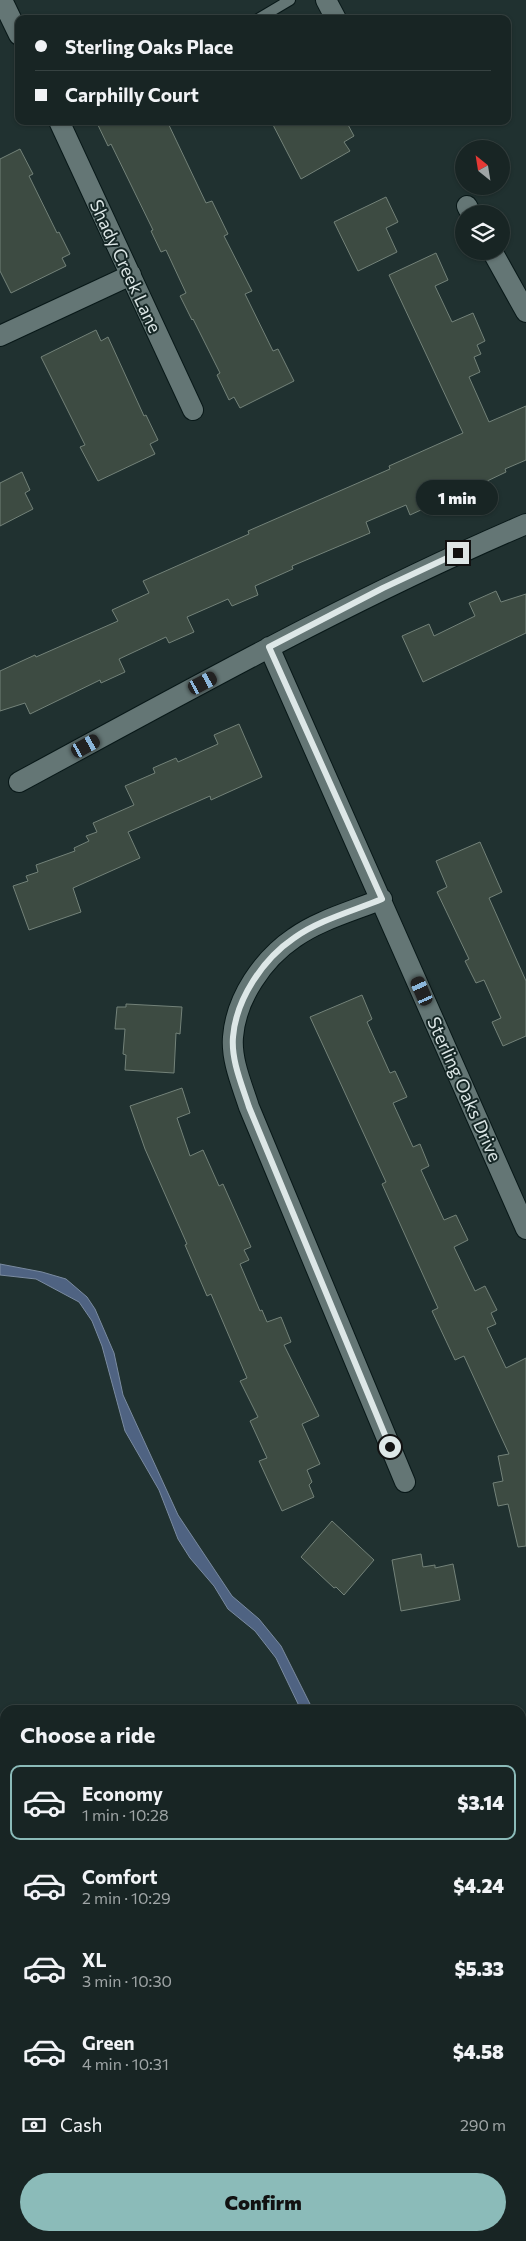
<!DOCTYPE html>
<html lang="en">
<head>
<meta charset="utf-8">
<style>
  :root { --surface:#182524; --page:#253131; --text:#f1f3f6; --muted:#9fa5a6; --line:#364241; --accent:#8bbbb9 }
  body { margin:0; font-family:Commissioner,sans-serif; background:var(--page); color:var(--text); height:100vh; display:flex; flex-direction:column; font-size:19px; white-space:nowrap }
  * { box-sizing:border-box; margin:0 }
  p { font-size:16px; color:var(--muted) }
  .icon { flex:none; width:28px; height:28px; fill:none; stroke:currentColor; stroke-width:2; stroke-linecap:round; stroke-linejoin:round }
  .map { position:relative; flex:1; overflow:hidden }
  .panel { position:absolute; left:0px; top:1705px; width:526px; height:536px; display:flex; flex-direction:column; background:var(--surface); border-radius:15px 15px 0 0; box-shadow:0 1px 4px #0004,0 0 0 1px var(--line) }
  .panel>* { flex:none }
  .guide { position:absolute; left:15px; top:15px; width:496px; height:110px; border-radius:10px; box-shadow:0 1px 4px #0004,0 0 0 1px var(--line); display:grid; align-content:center; height:110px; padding:0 20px; background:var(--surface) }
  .needle { width:32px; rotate:330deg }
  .fabs { position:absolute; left:455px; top:140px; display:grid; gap:10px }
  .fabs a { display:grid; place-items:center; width:55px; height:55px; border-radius:50%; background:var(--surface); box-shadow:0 1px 4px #0004,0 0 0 1px var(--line); font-size:25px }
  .end { position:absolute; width:22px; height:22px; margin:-11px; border:6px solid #dde7e7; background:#111; box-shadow:0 0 0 2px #111 }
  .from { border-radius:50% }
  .bubble { position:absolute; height:35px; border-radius:18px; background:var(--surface); box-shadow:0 1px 4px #0004,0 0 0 1px var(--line); font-size:16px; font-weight:800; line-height:35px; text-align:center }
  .car { position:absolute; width:15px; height:30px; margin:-15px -8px; border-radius:6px; box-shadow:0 0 4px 1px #0007; background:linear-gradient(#222 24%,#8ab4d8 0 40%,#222 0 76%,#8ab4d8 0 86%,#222 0) }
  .guide b { display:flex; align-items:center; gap:18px; height:48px; font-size:19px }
  .guide b+b { border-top:1px solid var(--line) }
  .guide i { width:12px; height:12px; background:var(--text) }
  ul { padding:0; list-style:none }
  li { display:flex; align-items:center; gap:15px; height:75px; margin:0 10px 8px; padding:0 10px; border:2px solid transparent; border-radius:10px }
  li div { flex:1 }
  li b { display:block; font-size:19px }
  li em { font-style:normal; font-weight:800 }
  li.active { border-color:var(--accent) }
  li>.icon { width:45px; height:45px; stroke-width:1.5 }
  h2 { padding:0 20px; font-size:22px; line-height:60px }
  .pay { display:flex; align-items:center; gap:12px; height:55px; padding:0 20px; font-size:19px }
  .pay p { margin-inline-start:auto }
  .cta { display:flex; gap:10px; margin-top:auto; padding:10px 20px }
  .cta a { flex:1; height:58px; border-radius:30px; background:var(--accent); color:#111; font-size:20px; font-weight:800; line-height:58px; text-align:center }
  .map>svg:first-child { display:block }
  .water { fill:#4f6382; stroke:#7a8ba0 }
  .building { fill:#3d4b42; stroke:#738279 }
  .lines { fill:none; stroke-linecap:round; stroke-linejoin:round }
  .lane-casing { stroke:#081818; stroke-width:12 }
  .street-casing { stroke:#081818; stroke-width:22 }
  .lane { stroke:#647675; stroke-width:10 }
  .street { stroke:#647675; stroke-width:20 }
  .route { stroke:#dde7e7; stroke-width:6 }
  .labels { text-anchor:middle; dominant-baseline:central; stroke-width:4; stroke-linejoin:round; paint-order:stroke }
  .street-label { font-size:18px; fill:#dde7e7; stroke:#162726 }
</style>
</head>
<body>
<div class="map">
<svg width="526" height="2241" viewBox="0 0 526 2241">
  <rect width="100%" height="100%" fill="#203130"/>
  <path class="water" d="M0,1264l42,8 24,7 21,18 8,12 19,44 9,42 55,120 54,81 27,23 22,27 32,64h-12l-25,-52 -21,-27 -27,-22 -14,-23 -24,-28 -12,-19 -19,-49 -34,-59 -23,-85 -10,-25 -13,-19 -43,-23 -36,-4z"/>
  <path class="building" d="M96,121h71l39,82 6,-2 16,33 -4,2 28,55 -7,3 28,57 5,-2 16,32 -54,27 -6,-11 -5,3 -12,-25 3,-2 -27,-54 -1,1 -12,-24 6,-3 -20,-43 -5,2 -10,-21 2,-1 -42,-86 -3,2z
    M271,121h75l8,15 -10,6 6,9 -49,28z
    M20,149l13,25 -4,2 28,57 2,-1 11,22 -8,4 4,8 -55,27 -11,-22v-112z
    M386,197l12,25 -12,6 11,24 -39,19 -24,-49z
    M436,253l12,27 -13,6 17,36 21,-9 12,28 -8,4 4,9 -7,3 6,15 -11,5 20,45 37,-16v54l-21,9 1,3 -23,11 -2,-3 -48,22 1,2 -24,11 -4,-10 -40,17 4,11 -78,33 1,3 -38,17 3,9 -26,11 -4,-7 -41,18 7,15 -25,11 -3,-6 -47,22 6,13 -24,11 -1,-3 -70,34 -5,-11 -25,8v-40l35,-16 1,2 82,-36 -6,-11 37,-17 -6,-12 106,-47 -1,-3 142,-62 -1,-3 74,-33 -74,-158z
    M96,330l5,11 7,-4 36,79 2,-1 12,25 -8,4 5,10 -57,27 -18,-34 5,-2 -44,-88z
    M22,472l8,18 -5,3 8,16 -33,17v-43z
    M496,591l5,11 25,-8v39l-103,49 -21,-46 27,-12 5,12 41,-20 -6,-13z
    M239,724l23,53 -51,23 -1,-4 -82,36 12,26 -67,30 8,24 -52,18 -16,-44 15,-5 -2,-5 12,-4 -2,-7 39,-14 -1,-3 15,-7 -3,-5 11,-4 -4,-9 41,-18 -9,-19 30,-13 -2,-5 23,-10 2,4 40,-18 -4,-9z
    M480,842l22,50 -13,6 37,83v55l-23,10 -11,-24 9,-4 -17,-38 -8,3 -11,-22 4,-2 -32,-67 10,-5 -11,-26z
    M362,995l10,24 -5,3 23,51 5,-2 12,26 -14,6 20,44 7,-3 9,22 -8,4 23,50 12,-5 12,25 -14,7 21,44 10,-5 12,24 -6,3 5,11 -9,4 19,40 20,-10v188l-8,1 -10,-43 -10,2 -5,-23 10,-2 -5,-25 11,-2 -45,-98 -9,4 -23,-49 6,-3 -56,-124 4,-2 -76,-165z
    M126,1004l56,3 -2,27 -4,-1 -2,40 -49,-3 1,-15 -3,-1 2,-25h-10l2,-22h9z
    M182,1088l8,25 -13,5 13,38 13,-6 16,36 4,-2 28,63 -7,3 5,10 -9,4 20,47 2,-1 5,12 14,-5 10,25 -7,3 35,71 -17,8 18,40 -13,6 5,12 -3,3 5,12 -32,14 -23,-50 8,-3 -17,-37 8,-4 -18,-36 7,-3 -36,-84 -4,2 -22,-51 2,-1 -42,-95 -15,-43z
    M332,1521l42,39 -30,35 -8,-8 -2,1 -33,-31z
    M421,1554l2,13 12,-2v3l18,-4 7,36 -59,11 -9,-51z"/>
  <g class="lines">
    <defs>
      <path id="lane" d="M258,19l32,-19"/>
      <path id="street" d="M2,0l17,35
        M326,0l10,19
        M59,121l134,289
        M467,206l4,8
        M492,251l34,61
        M0,336l131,-61
        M269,647l257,582
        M19,782c167,-90 332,-183 507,-258
        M382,899c-29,12 -63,21 -88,39 -31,21 -58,60 -61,99 -2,23 9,48 16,70l156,375"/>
    </defs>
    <use href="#lane" class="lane-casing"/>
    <use href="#street" class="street-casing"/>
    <use href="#lane" class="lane"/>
    <use href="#street" class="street"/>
  </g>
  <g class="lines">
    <path class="route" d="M390,1447l-141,-340c-7,-22 -18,-47 -16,-70 3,-38 30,-78 61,-99 25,-18 59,-27 88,-39l-113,-252 114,-59 75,-35"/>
  </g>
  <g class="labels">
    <g class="street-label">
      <text transform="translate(126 266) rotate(65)">Shady Creek Lane</text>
      <text transform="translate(465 1089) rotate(66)">Sterling Oaks Drive</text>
    </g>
  </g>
</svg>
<div class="fabs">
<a><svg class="needle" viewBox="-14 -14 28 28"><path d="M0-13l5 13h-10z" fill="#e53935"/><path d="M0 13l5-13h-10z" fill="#9fa5a6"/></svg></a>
<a><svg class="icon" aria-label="layers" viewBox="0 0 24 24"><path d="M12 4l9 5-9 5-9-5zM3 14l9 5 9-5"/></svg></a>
</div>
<i class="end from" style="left:390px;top:1447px"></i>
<i class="end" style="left:458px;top:553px"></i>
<div class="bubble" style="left:416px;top:480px;width:82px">1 min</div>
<i class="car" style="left:203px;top:683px;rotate:62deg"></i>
<i class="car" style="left:86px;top:746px;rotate:61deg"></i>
<i class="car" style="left:422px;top:991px;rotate:336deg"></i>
<div class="guide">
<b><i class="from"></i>Sterling Oaks Place</b>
<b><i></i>Carphilly Court</b>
</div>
<section class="panel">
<h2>Choose a ride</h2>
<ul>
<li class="active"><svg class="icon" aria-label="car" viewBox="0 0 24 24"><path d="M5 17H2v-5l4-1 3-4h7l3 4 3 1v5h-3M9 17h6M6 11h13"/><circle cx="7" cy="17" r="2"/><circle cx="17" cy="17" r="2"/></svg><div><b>Economy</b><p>1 min · 10:28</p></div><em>$3.14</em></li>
<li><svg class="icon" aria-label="car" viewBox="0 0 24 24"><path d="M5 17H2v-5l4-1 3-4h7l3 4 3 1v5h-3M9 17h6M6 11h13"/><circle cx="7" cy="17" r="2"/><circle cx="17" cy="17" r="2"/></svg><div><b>Comfort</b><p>2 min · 10:29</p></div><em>$4.24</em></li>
<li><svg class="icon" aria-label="car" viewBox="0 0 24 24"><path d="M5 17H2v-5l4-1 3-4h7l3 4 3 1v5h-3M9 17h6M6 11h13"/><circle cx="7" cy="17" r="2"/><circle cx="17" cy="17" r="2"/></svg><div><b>XL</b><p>3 min · 10:30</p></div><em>$5.33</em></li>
<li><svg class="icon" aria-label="car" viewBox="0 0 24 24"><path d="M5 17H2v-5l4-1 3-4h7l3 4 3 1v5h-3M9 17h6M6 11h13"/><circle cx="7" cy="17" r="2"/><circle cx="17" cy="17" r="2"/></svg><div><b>Green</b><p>4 min · 10:31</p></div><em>$4.58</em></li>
</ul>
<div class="pay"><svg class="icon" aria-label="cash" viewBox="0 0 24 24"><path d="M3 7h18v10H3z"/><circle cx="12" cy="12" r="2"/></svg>Cash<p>290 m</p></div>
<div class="cta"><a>Confirm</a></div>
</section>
</div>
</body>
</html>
